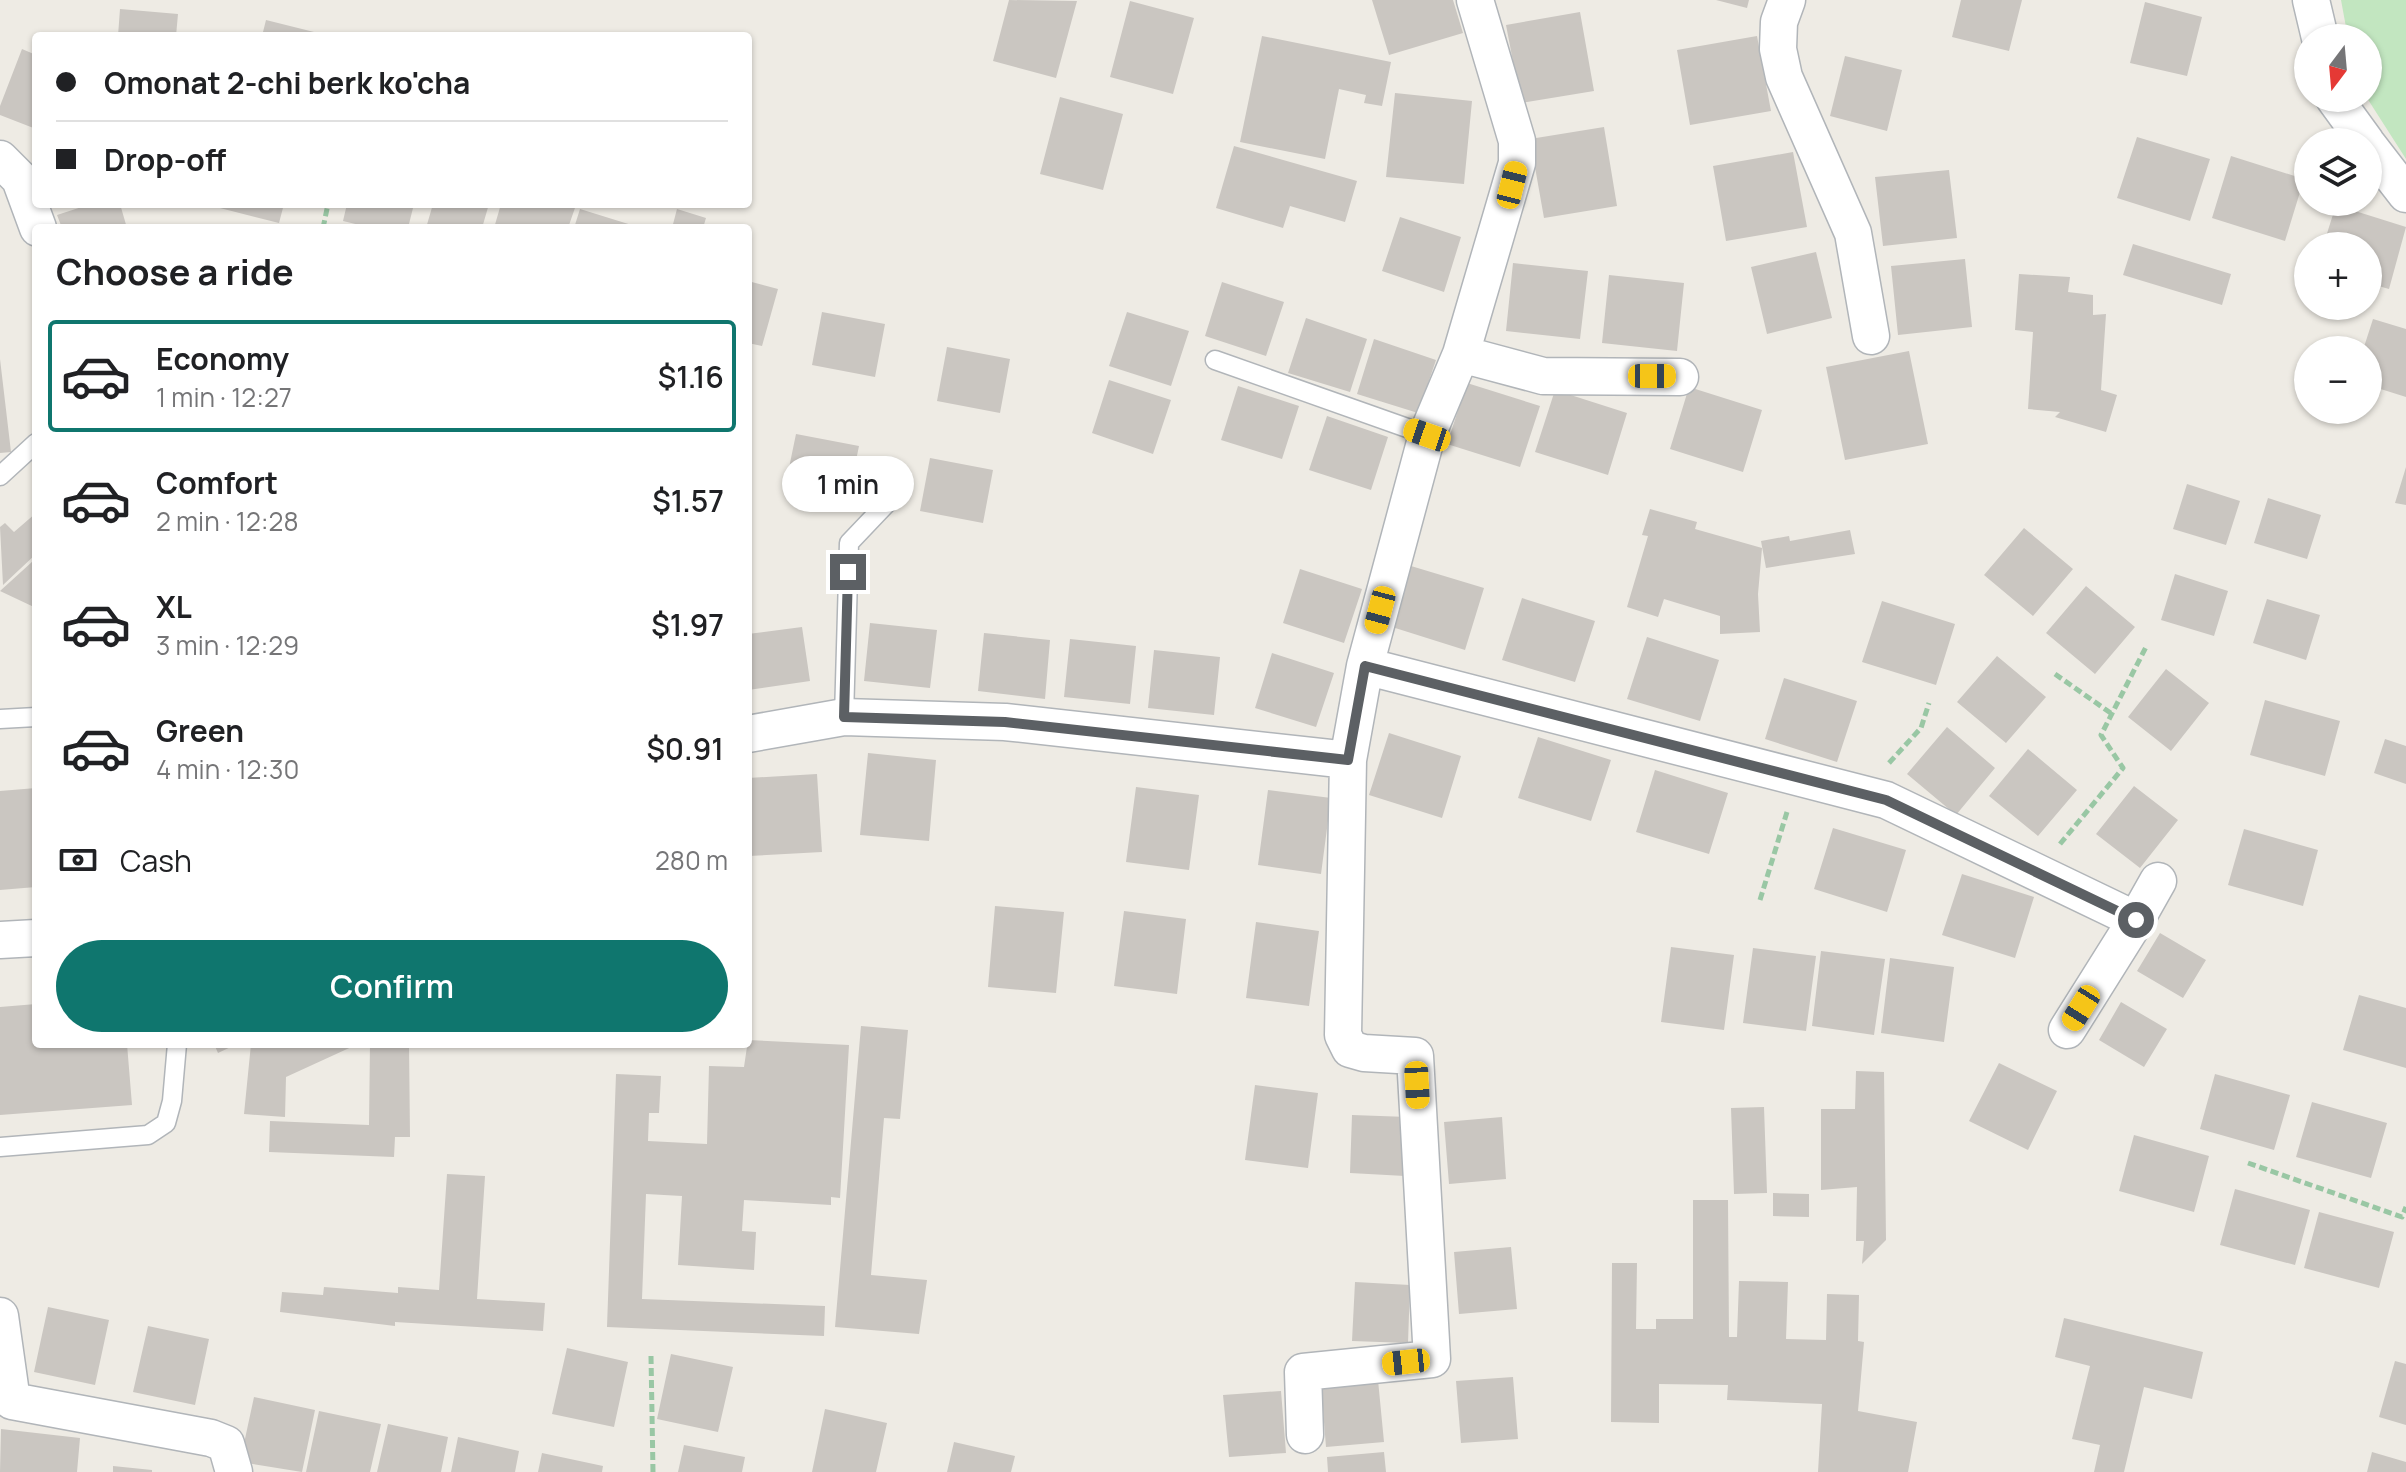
<!DOCTYPE html>
<html lang="en">
<head>
<meta charset="utf-8">
<style>
  :root { --surface:#fff; --page:#f2f2f2; --text:#202124; --muted:#757577; --line:#e0e0e0; --accent:#0f766e }
  body { margin:0; font-family:Manrope,sans-serif; background:var(--page); color:var(--text); height:100vh; display:flex; flex-direction:column; font-size:30px; white-space:nowrap }
  * { box-sizing:border-box; margin:0 }
  p { font-size:26px; color:var(--muted) }
  .icon { flex:none; width:44px; height:44px; fill:none; stroke:currentColor; stroke-width:2; stroke-linecap:round; stroke-linejoin:round }
  .map { position:relative; flex:1; overflow:hidden }
  .panel { position:absolute; left:32px; top:224px; width:720px; height:824px; display:flex; flex-direction:column; background:var(--surface); border-radius:8px; box-shadow:0 2px 6px #0004 }
  .panel>* { flex:none }
  .guide { position:absolute; left:32px; top:32px; width:720px; height:176px; border-radius:8px; box-shadow:0 2px 6px #0004; display:grid; align-content:center; height:176px; padding:0 24px; background:var(--surface) }
  .needle { width:52px; rotate:196deg }
  .controls { position:absolute; left:2294px; top:24px; display:grid; gap:16px }
  .controls a { display:grid; place-items:center; width:88px; height:88px; border-radius:50%; background:var(--surface); box-shadow:0 2px 6px #0004; font-size:40px }
  .end { position:absolute; width:36px; height:36px; margin:-18px; border:10px solid #5c6064; background:#fff; box-shadow:0 0 0 4px #fff }
  .from { border-radius:50% }
  .bubble { position:absolute; height:56px; border-radius:28px; background:var(--surface); box-shadow:0 2px 6px #0004; font-size:26px; font-weight:600; line-height:56px; text-align:center }
  .car { position:absolute; width:24px; height:48px; margin:-24px -12px; border-radius:10px; box-shadow:0 0 6px 2px #0007; background:linear-gradient(#f5c518 24%,#345 0 40%,#f5c518 0 76%,#345 0 86%,#f5c518 0) }
  .guide b { display:flex; align-items:center; gap:28px; height:76px; font-size:30px }
  .guide b+b { border-top:2px solid var(--line) }
  .guide i { width:20px; height:20px; background:var(--text) }
  ul { padding:0; list-style:none }
  li { display:flex; align-items:center; gap:24px; height:112px; margin:0 16px 12px; padding:0 8px; border:4px solid transparent; border-radius:8px }
  li div { flex:1 }
  li b { display:block; font-size:30px }
  li em { font-style:normal; font-weight:600 }
  li.current { border-color:var(--accent) }
  li>.icon { width:72px; height:72px; stroke-width:1.5 }
  h2 { padding:0 24px; font-size:36px; line-height:96px }
  .pay { display:flex; align-items:center; gap:20px; height:88px; padding:0 24px; font-size:30px }
  .pay p { margin-inline-start:auto }
  .action { display:flex; gap:16px; margin-top:auto; padding:16px 24px }
  .action a { flex:1; height:92px; border-radius:48px; background:var(--accent); color:#fff; font-size:32px; font-weight:600; line-height:92px; text-align:center }
  .map>svg:first-child { display:block }
  .green { fill:#c2e6c0 }
  .building { fill:#cac6c1 }
  .lines { fill:none; stroke-linecap:round; stroke-linejoin:round }
  .service-casing { stroke:#b1b5b9; stroke-width:21 }
  .minor-casing { stroke:#b1b5b9; stroke-width:39 }
  .path { stroke:#99c7a4; stroke-width:5; stroke-dasharray:8 4; stroke-linecap:butt }
  .service { stroke:#fff; stroke-width:18 }
  .minor { stroke:#fff; stroke-width:36 }
  .route { stroke:#5c6064; stroke-width:10 }
</style>
</head>
<body>
<div class="map">
<svg width="2406" height="1472" viewBox="0 0 2406 1472">
  <rect width="100%" height="100%" fill="#eeebe4"/>
  <path class="green" d="M2341,0h65v159l-39,-61 1,-60h-20z"/>
  <path class="building" d="M1009,0l68,1 -21,77 -63,-17z
    M1372,0h81l10,33 -74,22z
    M1716,0h33l-2,8z
    M1961,0h61l-13,51 -57,-14z
    M1130,1l64,17 -21,76 -63,-17z
    M2145,2l57,15 -15,59 -57,-13z
    M120,9l58,5 -2,22h-58z
    M1580,12l14,79 -73,12 -15,-78z
    M266,20l60,15v1h-64z
    M1262,36l129,26 -9,44 -18,-3 2,-8 -27,-6 -14,70 -85,-17z
    M1757,36l14,75 -81,14 -13,-75z
    M22,49l14,6v74l-36,-14v-9z
    M1845,56l57,14 -15,61 -57,-15z
    M1395,93l77,8 -8,83 -78,-7z
    M1060,97l63,17 -20,76 -63,-16z
    M1604,127l13,79 -73,12 -14,-79z
    M2137,137l73,22 -20,62 -73,-23z
    M1234,146l123,35 -12,41 -55,-16 -7,22 -67,-20z
    M1793,152l14,75 -81,14 -13,-75z
    M2231,156l73,23 -19,62 -73,-23z
    M1949,170l8,68 -74,8 -8,-69z
    M91,204h29l7,24h-65l-5,-13z
    M217,204h67l-5,19 -63,-16z
    M347,204h67l-6,24h-36l-29,-7z
    M433,204h56l-7,24h-56z
    M501,204h72l3,1 -8,23h-74z
    M2336,205l70,22 -17,62 -21,-6v-37h-45z
    M580,209l58,18v1h-64z
    M677,209l29,9 -3,10h-31z
    M1400,217l61,20 -17,55 -62,-21z
    M2133,244l98,30 -9,31 -99,-30z
    M1816,252l16,66 -65,16 -16,-67z
    M1965,259l7,68 -74,8 -7,-69z
    M1513,263l75,8 -8,68 -74,-8z
    M2019,274l51,3 -2,15 25,3v20l13,-1 -5,76 16,5 -11,37 -51,-15 5,-5 -32,-3 5,-77 -18,-2z
    M1609,275l75,8 -7,68 -75,-8z
    M748,281l30,8 -16,57 -14,-3z
    M1222,282l62,20 -18,54 -61,-20z
    M822,312l63,12 -10,53 -63,-12z
    M1127,312l62,19 -18,55 -62,-20z
    M1306,318l61,21 -17,53 -62,-19z
    M2373,319l33,10v68l-38,-12v-35h-5z
    M1374,339l62,21 -18,53 -61,-19z
    M947,347l63,12 -10,54 -63,-12z
    M1909,351l19,93 -83,16 -19,-93z
    M0,359l11,93 -11,1z
    M1109,380l62,20 -18,54 -61,-21z
    M1467,383l73,23 -20,61 -73,-23z
    M1238,386l61,20 -17,53 -61,-19z
    M1689,387l73,23 -19,62 -73,-23z
    M1555,390l72,23 -19,62 -73,-23z
    M1327,416l61,21 -17,53 -62,-20z
    M796,434l63,12 -11,53 -63,-12z
    M930,458l63,12 -10,53 -63,-12z
    M2406,467v38l-11,-2z
    M2187,484l53,17 -14,44 -53,-16z
    M2268,498l53,17 -14,44 -53,-16z
    M1650,509l47,13 -2,7 67,19 -4,46 2,38 -40,2v-18l-56,-17 -6,18 -31,-10 21,-71 -6,-1z
    M36,513v41l-33,31 -3,-58 5,-4 9,9z
    M2024,528l49,41 -40,47 -49,-41z
    M1850,530l5,24 -89,14 -5,-27 28,-5 1,5z
    M33,561l3,1v46l-36,-17z
    M1411,566l73,22 -19,62 -73,-23z
    M1300,569l62,20 -18,54 -61,-20z
    M2175,574l53,17 -14,45 -53,-16z
    M2086,586l49,41 -40,47 -49,-41z
    M1522,598l73,23 -20,61 -73,-22z
    M2267,599l53,16 -14,45 -53,-17z
    M1882,601l73,23 -19,61 -74,-23z
    M870,623l67,7 -7,58 -66,-7z
    M802,627l8,54 -62,9v-56z
    M984,633l66,7 -5,59 -67,-8z
    M1647,637l72,23 -19,61 -73,-22z
    M1070,639l66,7 -6,58 -66,-7z
    M1154,650l66,7 -6,58 -66,-7z
    M1272,653l62,20 -18,54 -61,-19z
    M1997,656l49,41 -40,46 -49,-41z
    M2166,669l43,34 -38,48 -43,-34z
    M1784,678l73,23 -20,61 -72,-23z
    M2265,700l75,21 -15,55 -75,-21z
    M1947,727l48,41 -39,47 -49,-41z
    M1389,733l72,23 -19,62 -73,-23z
    M1538,737l73,23 -20,61 -73,-23z
    M2385,739l21,7v38l-32,-11z
    M2028,749l49,41 -39,46 -49,-40z
    M868,753l68,7 -7,81 -69,-6z
    M1655,770l73,23 -19,61 -73,-22z
    M817,774l5,78 -74,4v-78z
    M2134,786l44,34 -38,48 -44,-34z
    M1136,787l63,8 -10,75 -63,-8z
    M36,788v99l-36,3v-99z
    M1268,790l63,8 -10,76 -63,-9z
    M1833,828l73,22 -19,62 -73,-23z
    M2244,829l74,21 -15,56 -75,-21z
    M1962,874l72,23 -19,61 -73,-23z
    M995,906l69,6 -8,81 -68,-6z
    M1124,911l62,8 -9,75 -63,-8z
    M1256,922l63,9 -10,75 -63,-8z
    M2160,933l46,27 -23,38 -46,-27z
    M1671,947l63,8 -10,75 -63,-8z
    M1753,948l63,8 -10,75 -63,-8z
    M1821,951l64,8 -11,76 -62,-9z
    M1890,958l64,9 -10,75 -63,-9z
    M2359,995l47,13v60l-63,-18z
    M2121,1002l46,27 -23,38 -45,-27z
    M36,1004v40h91l5,61 -132,10v-108z
    M861,1026l47,4 -8,89 -16,-1 -13,157 56,5 -8,54 -84,-7z
    M748,1040l101,5 -9,153 -9,-1v8l-87,-5 -2,31 14,1 -2,38 -76,-5 4,-69 -36,-2 -4,105 183,7 -1,30 -217,-9 9,-253 45,2 -2,37h-10l-1,28 59,3 2,-78 35,1z
    M214,1044h23l-19,9z
    M251,1044h107l-72,33 -1,40 -41,-3z
    M370,1044h39l1,93h-15l-1,20 -125,-5 1,-31 99,4z
    M1999,1063l58,28 -29,59 -59,-29z
    M1856,1071l28,1 2,168 -24,24 2,-23h-8l1,-54 -36,3v-81h34z
    M2215,1074l75,21 -16,55 -74,-21z
    M1255,1085l63,8 -10,75 -63,-8z
    M2312,1102l75,21 -16,55 -75,-21z
    M1764,1107l3,86 -33,1 -3,-86z
    M1352,1115l56,2 -3,59 -55,-3z
    M1502,1117l4,62 -57,5 -5,-62z
    M2134,1135l75,21 -15,56 -75,-21z
    M447,1174l38,2 -8,123 68,4 -2,28 -148,-9v4l-115,-14 2,-20 41,3 1,-8 74,6v-6l41,3z
    M2235,1189l75,21 -15,55 -75,-20z
    M1773,1193l36,1v23l-36,-1z
    M1693,1200h35l1,137h8l2,-56 49,1 -2,57 40,1 1,-46 32,1 -1,46 6,1 -6,69 59,11 -9,50h-90l4,-68 -95,-4 1,-15 -69,-1v39l-48,-1 1,-159h25l-1,66h20v-10h37z
    M2319,1212l75,20 -15,56 -75,-20z
    M1511,1247l6,62 -58,5 -5,-62z
    M1355,1282l55,3 -2,58 -56,-2z
    M48,1307l61,13 -14,65 -61,-13z
    M2064,1318l139,34 -11,47 -48,-12 -20,85h-30l6,-27 -28,-6 18,-73 -35,-9z
    M148,1326l61,13 -14,66 -62,-13z
    M567,1348l61,14 -14,65 -62,-13z
    M671,1354l62,13 -15,65 -61,-13z
    M2395,1361l11,3v61l-27,-8z
    M1513,1377l5,62 -57,4 -5,-62z
    M1378,1380l6,62 -58,5 -5,-63z
    M1281,1391l5,62 -57,4 -6,-62z
    M254,1397l61,13 -13,62 -62,-10z
    M825,1409l62,14 -11,49h-64z
    M319,1411l62,13 -11,48h-64z
    M388,1424l60,13 -7,35h-64z
    M1,1429l79,9 -3,34h-77z
    M458,1437l61,14 -4,21h-64z
    M954,1442l61,14 -4,16h-64z
    M684,1445l61,12 -3,15h-64z
    M1384,1452l2,20h-58l-1,-15z
    M2372,1452l34,10v10h-39z
    M542,1453l61,13 -1,6h-64z
    M113,1466l39,4v2h-39z"/>
  <g class="lines">
    <defs>
      <path id="service" d="M1215,360l212,75
        M0,476l36,-33
        M844,717l5,-174 39,-41
        M0,719l36,-2
        M0,1147l148,-12 18,-12 6,-22 5,-57"/>
      <path id="minor" d="M1787,0l-8,22 -1,27 6,28 69,156 18,103
        M2311,0l9,38
        M2334,98l32,44
        M2368,145l38,49
        M0,159l20,20 18,49
        M1461,354l82,22 137,1
        M1365,666l521,134 250,120 -69,110
        M748,734l96,-17 161,5 343,38
        M2136,920l22,-39
        M0,940l36,-2
        M0,1316l12,85 199,37 15,6 8,28
        M1305,1435l-2,-63 129,-13 -17,-303 -51,-3 -14,-4 -7,-14 5,-275 17,-94 62,-231 34,-81 56,-191v-22l-42,-141"/>
    </defs>
    <use href="#service" class="service-casing"/>
    <use href="#minor" class="minor-casing"/>
    <path class="path" d="M323,228l5,-24
      M2055,674l57,40
      M1889,763l32,-35 8,-25
      M2060,844l63,-76 -22,-33 45,-88
      M1760,900l27,-88
      M2248,1163l154,54 4,-10
      M651,1356l2,116"/>
    <use href="#service" class="service"/>
    <use href="#minor" class="minor"/>
  </g>
  <g class="lines">
    <path class="route" d="M848,572l-4,145 161,5 343,38 17,-94 521,134 250,120"/>
  </g>
</svg>
<div class="controls">
<a><svg class="needle" viewBox="-14 -14 28 28"><path d="M0-13l5 13h-10z" fill="#e53935"/><path d="M0 13l5-13h-10z" fill="#757577"/></svg></a>
<a><svg class="icon" aria-label="layers" viewBox="0 0 24 24"><path d="M12 4l9 5-9 5-9-5zM3 14l9 5 9-5"/></svg></a>
<a>+</a>
<a>−</a>
</div>
<i class="end from" style="left:2136px;top:920px"></i>
<i class="end" style="left:848px;top:572px"></i>
<div class="bubble" style="left:782px;top:456px;width:132px">1 min</div>
<i class="car" style="left:1512px;top:185px;rotate:14deg"></i>
<i class="car" style="left:1652px;top:376px;rotate:90deg"></i>
<i class="car" style="left:1427px;top:435px;rotate:289deg"></i>
<i class="car" style="left:1380px;top:610px;rotate:195deg"></i>
<i class="car" style="left:2081px;top:1008px;rotate:212deg"></i>
<i class="car" style="left:1417px;top:1085px;rotate:177deg"></i>
<i class="car" style="left:1406px;top:1362px;rotate:264deg"></i>
<div class="guide">
<b><i class="from"></i>Omonat 2-chi berk ko'cha</b>
<b><i></i>Drop-off</b>
</div>
<section class="panel">
<h2>Choose a ride</h2>
<ul>
<li class="current"><svg class="icon" aria-label="car" viewBox="0 0 24 24"><path d="M5 17H2v-5l4-1 3-4h7l3 4 3 1v5h-3M9 17h6M6 11h13"/><circle cx="7" cy="17" r="2"/><circle cx="17" cy="17" r="2"/></svg><div><b>Economy</b><p>1 min · 12:27</p></div><em>$1.16</em></li>
<li><svg class="icon" aria-label="car" viewBox="0 0 24 24"><path d="M5 17H2v-5l4-1 3-4h7l3 4 3 1v5h-3M9 17h6M6 11h13"/><circle cx="7" cy="17" r="2"/><circle cx="17" cy="17" r="2"/></svg><div><b>Comfort</b><p>2 min · 12:28</p></div><em>$1.57</em></li>
<li><svg class="icon" aria-label="car" viewBox="0 0 24 24"><path d="M5 17H2v-5l4-1 3-4h7l3 4 3 1v5h-3M9 17h6M6 11h13"/><circle cx="7" cy="17" r="2"/><circle cx="17" cy="17" r="2"/></svg><div><b>XL</b><p>3 min · 12:29</p></div><em>$1.97</em></li>
<li><svg class="icon" aria-label="car" viewBox="0 0 24 24"><path d="M5 17H2v-5l4-1 3-4h7l3 4 3 1v5h-3M9 17h6M6 11h13"/><circle cx="7" cy="17" r="2"/><circle cx="17" cy="17" r="2"/></svg><div><b>Green</b><p>4 min · 12:30</p></div><em>$0.91</em></li>
</ul>
<div class="pay"><svg class="icon" aria-label="cash" viewBox="0 0 24 24"><path d="M3 7h18v10H3z"/><circle cx="12" cy="12" r="2"/></svg>Cash<p>280 m</p></div>
<div class="action"><a>Confirm</a></div>
</section>
</div>
</body>
</html>
